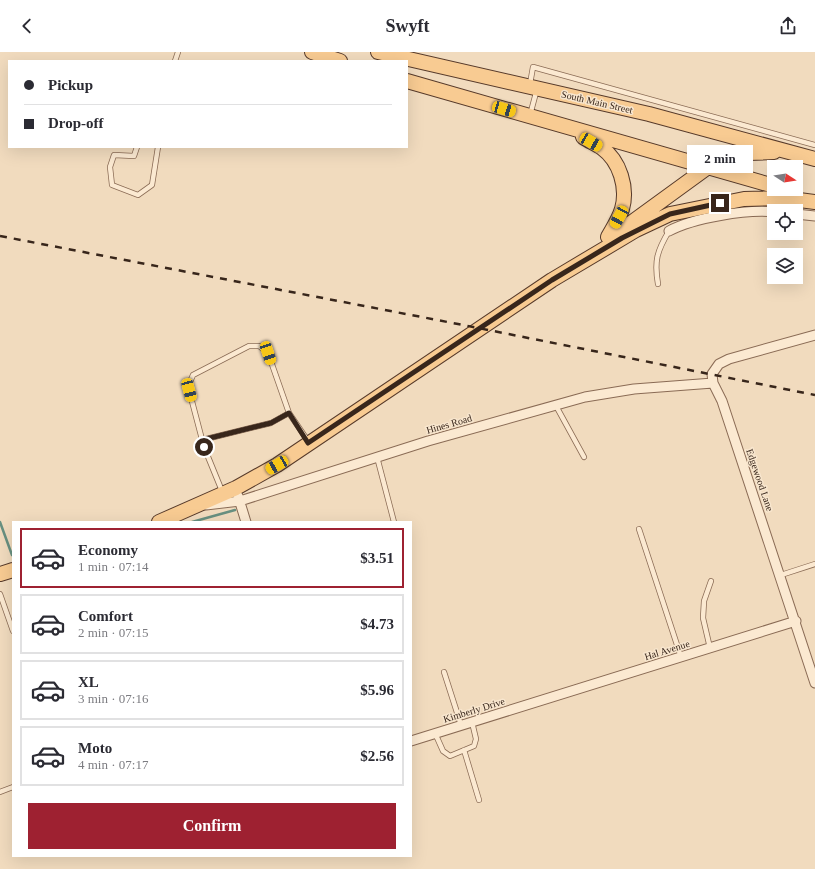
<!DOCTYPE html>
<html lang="en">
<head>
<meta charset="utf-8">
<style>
  :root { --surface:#fff; --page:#f2f2f3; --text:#2b2b33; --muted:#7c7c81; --line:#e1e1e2; --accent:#9e2131 }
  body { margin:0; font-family:Georgia,serif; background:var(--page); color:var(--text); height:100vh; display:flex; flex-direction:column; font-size:15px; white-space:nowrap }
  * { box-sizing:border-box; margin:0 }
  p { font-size:13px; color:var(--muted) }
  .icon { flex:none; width:22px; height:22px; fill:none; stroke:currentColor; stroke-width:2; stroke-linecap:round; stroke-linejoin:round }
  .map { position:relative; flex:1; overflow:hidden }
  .panel { position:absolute; left:12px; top:469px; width:400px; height:336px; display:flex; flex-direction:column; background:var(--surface); border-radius:0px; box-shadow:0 4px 16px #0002 }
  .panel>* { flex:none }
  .top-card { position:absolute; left:8px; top:8px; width:400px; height:88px; border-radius:0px; box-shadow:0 4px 16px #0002; display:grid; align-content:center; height:88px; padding:0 16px; background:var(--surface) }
  .needle { width:26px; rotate:102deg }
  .buttons { position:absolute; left:767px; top:108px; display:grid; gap:8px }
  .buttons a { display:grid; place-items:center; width:36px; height:36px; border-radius:0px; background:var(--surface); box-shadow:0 4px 16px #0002; font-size:20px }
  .end { position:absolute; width:18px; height:18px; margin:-9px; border:5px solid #38261b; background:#fff; box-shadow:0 0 0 2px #fff }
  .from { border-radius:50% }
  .bubble { position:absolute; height:28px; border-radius:0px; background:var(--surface); box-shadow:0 4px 16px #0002; font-size:13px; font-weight:700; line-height:28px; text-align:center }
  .car { position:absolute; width:12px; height:24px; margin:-12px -6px; border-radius:5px; box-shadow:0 0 3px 1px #0007; background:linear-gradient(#f5c518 24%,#345 0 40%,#f5c518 0 76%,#345 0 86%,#f5c518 0) }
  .top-card b { display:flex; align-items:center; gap:14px; height:38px; font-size:15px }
  .top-card b+b { border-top:1px solid var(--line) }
  .top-card i { width:10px; height:10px; background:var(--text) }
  ul { padding:7px 0 0; list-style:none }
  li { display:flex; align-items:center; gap:12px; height:60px; margin:0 8px 6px; padding:0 8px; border:2px solid var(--line); border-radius:0px }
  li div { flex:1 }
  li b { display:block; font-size:15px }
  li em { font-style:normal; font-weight:700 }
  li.current { border-color:var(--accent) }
  li>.icon { width:36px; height:36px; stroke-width:1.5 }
  .primary-button { display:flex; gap:8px; margin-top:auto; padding:8px 16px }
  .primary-button a { flex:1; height:46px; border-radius:0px; background:var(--accent); color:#fff; font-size:16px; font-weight:700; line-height:46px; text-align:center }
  header { display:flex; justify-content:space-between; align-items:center; height:52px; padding:0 16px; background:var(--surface); font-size:18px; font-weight:700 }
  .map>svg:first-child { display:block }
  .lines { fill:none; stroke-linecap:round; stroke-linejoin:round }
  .stream { stroke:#689081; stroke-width:2.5 }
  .service-casing { stroke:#8a6b55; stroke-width:6 }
  .minor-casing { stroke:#8a6b55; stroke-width:11 }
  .primary-casing { stroke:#573a2a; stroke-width:16 }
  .service { stroke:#fbe9d1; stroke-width:4.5 }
  .minor { stroke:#fbe9d1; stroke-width:9 }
  .primary { stroke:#f8cb92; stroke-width:14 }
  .rail { stroke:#38261b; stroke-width:2.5; stroke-dasharray:7 7; stroke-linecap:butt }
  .route { stroke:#38261b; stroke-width:5 }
  .labels { text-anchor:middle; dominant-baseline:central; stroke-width:3; stroke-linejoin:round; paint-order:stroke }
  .street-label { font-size:10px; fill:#38261b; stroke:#f8e6ce }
</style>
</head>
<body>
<header><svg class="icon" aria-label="back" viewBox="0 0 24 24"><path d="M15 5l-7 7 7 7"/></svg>Swyft<svg class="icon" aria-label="share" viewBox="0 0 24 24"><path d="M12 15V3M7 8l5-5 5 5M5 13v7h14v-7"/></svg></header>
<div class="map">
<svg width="815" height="817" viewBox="0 0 815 817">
  <rect width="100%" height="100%" fill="#f1dbbe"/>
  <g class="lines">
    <path class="stream" d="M0,470l12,33
      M192,470l43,-12"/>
    <defs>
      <path id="service" d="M175,9l3,-9
        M530,32l3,-17 282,78
        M530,63l7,-26
        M137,95l-3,9 -20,-1 -4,12 2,18 26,10 14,-10 6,-38
        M658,232c-4,-23 -1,-33 11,-53
        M555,352l29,53
        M202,388l69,-17 18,-10 19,28
        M377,405l17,65
        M222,439l-18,-44 -15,-57 1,-8 3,-7 56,-29h10l9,7 21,60
        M639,477l42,128
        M781,523l34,-11
        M0,542l13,37
        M710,596l-7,-30 1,-17 7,-20
        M444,620l17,53
        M435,681l8,18 7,5 24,-10 2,-7 -4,-17
        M464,698l15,50
        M0,740l13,-5"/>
      <path id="minor" d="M796,162l19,2
        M669,179c24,-13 78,-22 105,-19
        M815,283l-86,24 -10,5 -7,10 1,9 9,18 93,282
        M238,444l8,26
        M206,453l34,-4 188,-60 157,-44 49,-8 79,-6
        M411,689l385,-120"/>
      <path id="primary" d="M312,0l28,9
        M378,0l271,62 166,45
        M407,29l367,105
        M583,85c6,4 13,7 19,11 18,13 26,40 20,61 -3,10 -9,19 -14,28
        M620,179l88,-64 25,-11 15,-3 26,-1
        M159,470l77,-34 41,-23 275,-185 84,-50 34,-16 74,-15 40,-1 31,4
        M0,522l13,-4"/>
    </defs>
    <use href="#service" class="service-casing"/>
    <use href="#minor" class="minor-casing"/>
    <use href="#primary" class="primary-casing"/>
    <use href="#service" class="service"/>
    <use href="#minor" class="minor"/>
    <use href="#primary" class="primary"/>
    <path class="rail" d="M0,184l458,88 357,71"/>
  </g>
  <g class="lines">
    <path class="route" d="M204,395l-2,-7 69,-17 18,-10 19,30 244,-163 70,-42 48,-24 50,-11"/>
  </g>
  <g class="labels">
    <g class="street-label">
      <text transform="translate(597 50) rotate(13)">South Main Street</text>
      <text transform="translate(449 372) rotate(-16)">Hines Road</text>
      <text transform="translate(760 428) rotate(71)">Edgewood Lane</text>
      <text transform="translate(667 598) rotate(-17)">Hal Avenue</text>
      <text transform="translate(474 658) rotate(-17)">Kimberly Drive</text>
    </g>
  </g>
</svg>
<div class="buttons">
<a><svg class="needle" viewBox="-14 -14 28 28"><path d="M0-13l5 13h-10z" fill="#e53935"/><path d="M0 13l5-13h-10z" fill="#7c7c81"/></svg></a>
<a><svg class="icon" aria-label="locate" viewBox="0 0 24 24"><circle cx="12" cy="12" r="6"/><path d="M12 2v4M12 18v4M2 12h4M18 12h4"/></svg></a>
<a><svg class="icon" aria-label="layers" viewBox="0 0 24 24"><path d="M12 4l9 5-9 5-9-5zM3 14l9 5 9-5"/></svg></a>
</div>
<i class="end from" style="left:204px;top:395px"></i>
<i class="end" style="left:720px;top:151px"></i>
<div class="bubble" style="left:687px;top:93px;width:66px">2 min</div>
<i class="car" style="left:504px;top:57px;rotate:106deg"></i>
<i class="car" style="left:591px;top:90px;rotate:120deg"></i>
<i class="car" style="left:619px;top:165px;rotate:209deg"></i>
<i class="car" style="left:268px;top:301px;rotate:161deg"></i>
<i class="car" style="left:189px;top:338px;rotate:165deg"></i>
<i class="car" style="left:277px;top:413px;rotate:240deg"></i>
<div class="top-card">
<b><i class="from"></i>Pickup</b>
<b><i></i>Drop-off</b>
</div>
<section class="panel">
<ul>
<li class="current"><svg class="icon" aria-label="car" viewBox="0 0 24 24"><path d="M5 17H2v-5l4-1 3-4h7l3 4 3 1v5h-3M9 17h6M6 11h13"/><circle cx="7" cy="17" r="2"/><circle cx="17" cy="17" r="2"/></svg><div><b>Economy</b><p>1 min · 07:14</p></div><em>$3.51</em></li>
<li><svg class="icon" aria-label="car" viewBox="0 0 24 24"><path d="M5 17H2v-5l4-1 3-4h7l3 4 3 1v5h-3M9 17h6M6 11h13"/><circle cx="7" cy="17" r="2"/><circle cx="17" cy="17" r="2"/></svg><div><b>Comfort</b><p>2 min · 07:15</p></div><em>$4.73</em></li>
<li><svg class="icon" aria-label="car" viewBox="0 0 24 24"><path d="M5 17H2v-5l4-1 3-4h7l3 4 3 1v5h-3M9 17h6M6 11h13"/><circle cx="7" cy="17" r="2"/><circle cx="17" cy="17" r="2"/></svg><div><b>XL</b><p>3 min · 07:16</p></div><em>$5.96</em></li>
<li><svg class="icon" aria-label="car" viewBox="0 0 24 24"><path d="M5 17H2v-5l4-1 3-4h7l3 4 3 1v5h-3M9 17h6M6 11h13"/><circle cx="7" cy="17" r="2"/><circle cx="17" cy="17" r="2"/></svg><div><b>Moto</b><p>4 min · 07:17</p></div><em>$2.56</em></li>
</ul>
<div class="primary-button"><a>Confirm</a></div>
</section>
</div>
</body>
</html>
